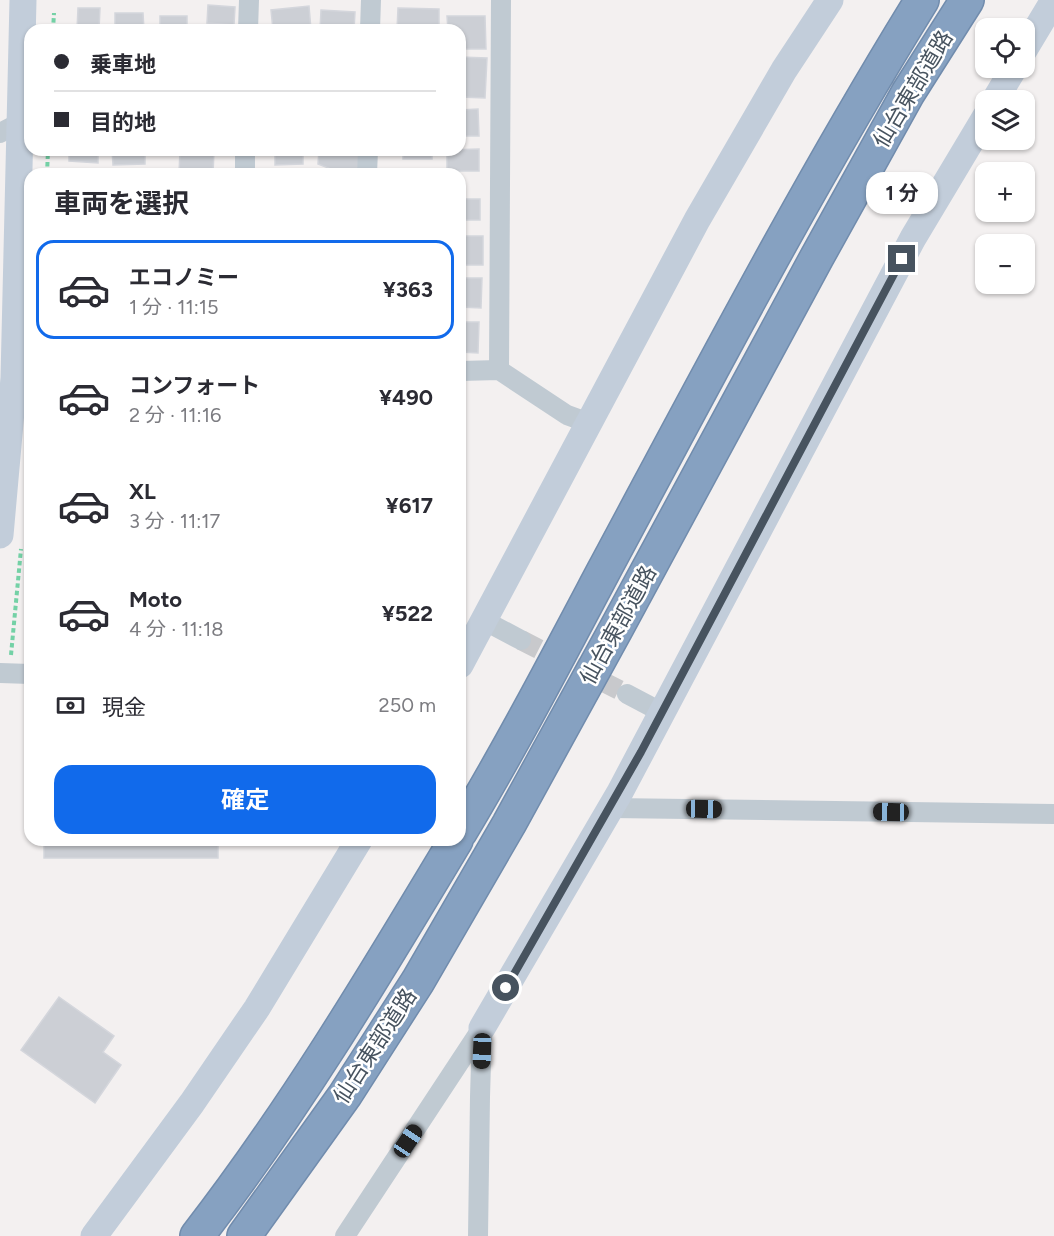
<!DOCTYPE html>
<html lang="ja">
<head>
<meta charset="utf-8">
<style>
  :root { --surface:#fff; --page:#f7f7f7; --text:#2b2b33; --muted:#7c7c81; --line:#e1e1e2; --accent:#116aeb }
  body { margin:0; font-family:Figtree,"Noto Sans JP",sans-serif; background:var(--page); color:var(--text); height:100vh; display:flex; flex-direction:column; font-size:22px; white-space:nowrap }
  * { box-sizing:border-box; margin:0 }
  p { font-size:20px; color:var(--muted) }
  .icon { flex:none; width:33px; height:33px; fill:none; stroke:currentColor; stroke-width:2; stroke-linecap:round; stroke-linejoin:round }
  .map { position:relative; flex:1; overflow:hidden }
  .drawer { position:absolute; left:24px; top:168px; width:442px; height:678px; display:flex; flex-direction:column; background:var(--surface); border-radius:18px; box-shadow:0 2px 4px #0004 }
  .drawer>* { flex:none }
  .banner { position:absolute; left:24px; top:24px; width:442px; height:132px; border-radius:18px; box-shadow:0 2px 4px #0004; display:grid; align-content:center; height:132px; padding:0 30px; background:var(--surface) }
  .controls { position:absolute; left:975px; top:18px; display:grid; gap:12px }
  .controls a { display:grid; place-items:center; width:60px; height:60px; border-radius:12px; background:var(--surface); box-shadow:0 2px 4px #0004; font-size:30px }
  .end { position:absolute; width:27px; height:27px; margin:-14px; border:8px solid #47535f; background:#fff; box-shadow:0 0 0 3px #fff }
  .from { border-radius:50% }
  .bubble { position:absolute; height:42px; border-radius:18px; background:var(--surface); box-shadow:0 2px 4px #0004; font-size:20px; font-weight:700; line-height:42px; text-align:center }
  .car { position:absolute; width:18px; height:36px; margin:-18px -9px; border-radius:8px; box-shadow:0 0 4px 2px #0007; background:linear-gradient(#222 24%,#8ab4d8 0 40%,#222 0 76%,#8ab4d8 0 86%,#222 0) }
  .banner b { display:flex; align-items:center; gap:21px; height:57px; font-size:22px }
  .banner b+b { border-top:2px solid var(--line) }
  .banner i { width:15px; height:15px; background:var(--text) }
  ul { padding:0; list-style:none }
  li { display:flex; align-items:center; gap:18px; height:99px; margin:0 12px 9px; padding:0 18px; border:3px solid transparent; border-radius:18px }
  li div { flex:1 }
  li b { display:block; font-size:22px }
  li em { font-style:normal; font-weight:700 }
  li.on { border-color:var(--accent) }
  li>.icon { width:54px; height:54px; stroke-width:1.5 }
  h2 { padding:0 30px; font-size:27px; line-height:72px }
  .pay { display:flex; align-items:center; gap:15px; height:66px; padding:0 30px; font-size:22px }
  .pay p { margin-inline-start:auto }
  .primary-button { display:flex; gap:12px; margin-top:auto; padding:12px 30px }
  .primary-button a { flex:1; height:69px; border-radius:18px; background:var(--accent); color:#fff; font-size:24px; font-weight:700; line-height:69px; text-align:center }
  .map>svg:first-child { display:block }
  .building { fill:#cccfd5; stroke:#d4d6dc; stroke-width:1.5 }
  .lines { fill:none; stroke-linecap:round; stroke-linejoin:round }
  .street-tunnel { stroke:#c8c9cc; stroke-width:20; stroke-dasharray:20 10; stroke-linecap:butt }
  .highway-casing { stroke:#718cad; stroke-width:36 }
  .path { stroke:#74d1a6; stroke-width:4; stroke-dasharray:4.5 3; stroke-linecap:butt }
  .street { stroke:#c0cad2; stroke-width:20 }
  .secondary { stroke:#c2cdda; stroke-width:27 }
  .highway { stroke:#86a1c1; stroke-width:33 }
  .route { stroke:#47535f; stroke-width:8 }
  .labels { text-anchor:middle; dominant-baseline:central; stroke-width:5; stroke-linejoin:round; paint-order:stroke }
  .street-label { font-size:22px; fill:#47535f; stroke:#fff }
</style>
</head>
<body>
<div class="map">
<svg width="1054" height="1236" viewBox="0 0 1054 1236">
  <rect width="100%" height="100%" fill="#f3f0f0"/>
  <path class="building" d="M208,5l27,2 -1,18 -27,-2z
    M309,6l2,24h-38l-2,-20z
    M78,8h22l-1,22h-22z
    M398,8l41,1v21h-42z
    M321,10l34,2 -1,18h-34z
    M115,13h28l1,17h-29z
    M160,16h27v14h-27z
    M447,16h38l1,33h-26v-19h-12z
    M460,57l27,1 -2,40 -25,-1z
    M478,109l1,27h-19v-26z
    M479,149v22h-32v-21z
    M69,150h29v13l-29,-2z
    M112,150h33v14l-32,1z
    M180,150h34l-1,24h-34z
    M275,150h28v14l-28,1z
    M319,150h40l-1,24h-26l-1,-5 -13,-5z
    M403,150h29v9h-29z
    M75,171l28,2v1h-28z
    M460,199h20v21h-20z
    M460,236h23v29h-23z
    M460,278h22l-1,30 -21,-1z
    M460,322h19l-1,31 -18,-1z
    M44,840h174v18h-174z
    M59,997l55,39 -11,16 18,13 -26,38 -74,-53z"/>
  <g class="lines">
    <path class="street-tunnel" d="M521,640l106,54"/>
    <defs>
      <path id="highway" d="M460,832c51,-85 97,-173 143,-260 103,-192 204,-386 319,-572
        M197,1236c97,-125 178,-261 259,-396
        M244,1236l101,-141 73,-114 91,-157 107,-195 201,-372 91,-164 59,-93"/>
    </defs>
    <use href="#highway" class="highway-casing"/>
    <path class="path" d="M53,30l1,-17
      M47,174l1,-24
      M11,655l10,-106"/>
    <path class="street" d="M248,30l1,-30
      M370,30l1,-30
      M0,133l19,-10
      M245,174v-24
      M367,174l1,-24
      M499,370l68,45 22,8
      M460,371l39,-1 2,-370
      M485,621l36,19
      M0,673l30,1
      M627,694l36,19
      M611,808l443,6
      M345,1236l137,-208
      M478,1236l2,-139 2,-67"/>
    <path class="secondary" d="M1024,50l30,-50
      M995,100l19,-32
      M0,535l14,-157 9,-378
      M460,665l237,-445 87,-150 46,-70
      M482,1028l138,-236 293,-554 73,-122
      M94,1236l98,-133 65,-95 102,-168"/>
    <use href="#highway" class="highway"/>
  </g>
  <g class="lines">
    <path class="route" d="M506,988l135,-236 261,-493"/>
  </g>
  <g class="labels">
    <g class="street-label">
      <text transform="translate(913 89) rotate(-59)">仙台東部道路</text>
      <text transform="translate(618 625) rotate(-61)">仙台東部道路</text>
      <text transform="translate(375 1046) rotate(-57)">仙台東部道路</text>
    </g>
  </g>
</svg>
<div class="controls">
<a><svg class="icon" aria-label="locate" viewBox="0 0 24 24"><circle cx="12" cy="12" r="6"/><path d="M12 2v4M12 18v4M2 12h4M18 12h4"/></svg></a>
<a><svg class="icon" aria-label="layers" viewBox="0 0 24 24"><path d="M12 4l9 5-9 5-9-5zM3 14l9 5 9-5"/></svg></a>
<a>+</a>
<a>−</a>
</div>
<i class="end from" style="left:506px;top:988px"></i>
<i class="end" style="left:902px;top:259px"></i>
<div class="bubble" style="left:866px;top:172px;width:72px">1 分</div>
<i class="car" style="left:704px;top:809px;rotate:91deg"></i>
<i class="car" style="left:891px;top:812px;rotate:271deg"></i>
<i class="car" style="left:482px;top:1051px;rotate:182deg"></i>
<i class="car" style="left:408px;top:1141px;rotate:34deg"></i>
<div class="banner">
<b><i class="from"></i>乗車地</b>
<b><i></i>目的地</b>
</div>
<section class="drawer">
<h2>車両を選択</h2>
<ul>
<li class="on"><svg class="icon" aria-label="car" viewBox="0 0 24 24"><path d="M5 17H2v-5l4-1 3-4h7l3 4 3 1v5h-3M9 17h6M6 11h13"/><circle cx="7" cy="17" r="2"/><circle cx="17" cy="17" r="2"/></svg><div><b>エコノミー</b><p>1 分 · 11:15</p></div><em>¥363</em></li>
<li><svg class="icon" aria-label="car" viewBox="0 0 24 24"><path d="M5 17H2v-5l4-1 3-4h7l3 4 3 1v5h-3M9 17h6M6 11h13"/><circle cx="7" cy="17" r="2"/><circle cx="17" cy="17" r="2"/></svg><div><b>コンフォート</b><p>2 分 · 11:16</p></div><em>¥490</em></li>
<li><svg class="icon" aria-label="car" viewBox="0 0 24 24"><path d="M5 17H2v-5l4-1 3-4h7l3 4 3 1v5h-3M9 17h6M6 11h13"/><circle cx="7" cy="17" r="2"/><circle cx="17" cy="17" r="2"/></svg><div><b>XL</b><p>3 分 · 11:17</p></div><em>¥617</em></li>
<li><svg class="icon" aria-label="car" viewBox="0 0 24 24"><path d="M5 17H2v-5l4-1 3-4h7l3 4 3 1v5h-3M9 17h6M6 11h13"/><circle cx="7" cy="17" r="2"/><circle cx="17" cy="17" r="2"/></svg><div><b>Moto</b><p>4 分 · 11:18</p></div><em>¥522</em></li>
</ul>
<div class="pay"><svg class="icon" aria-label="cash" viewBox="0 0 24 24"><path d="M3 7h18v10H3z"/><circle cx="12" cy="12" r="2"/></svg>現金<p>250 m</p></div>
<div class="primary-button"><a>確定</a></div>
</section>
</div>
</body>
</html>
